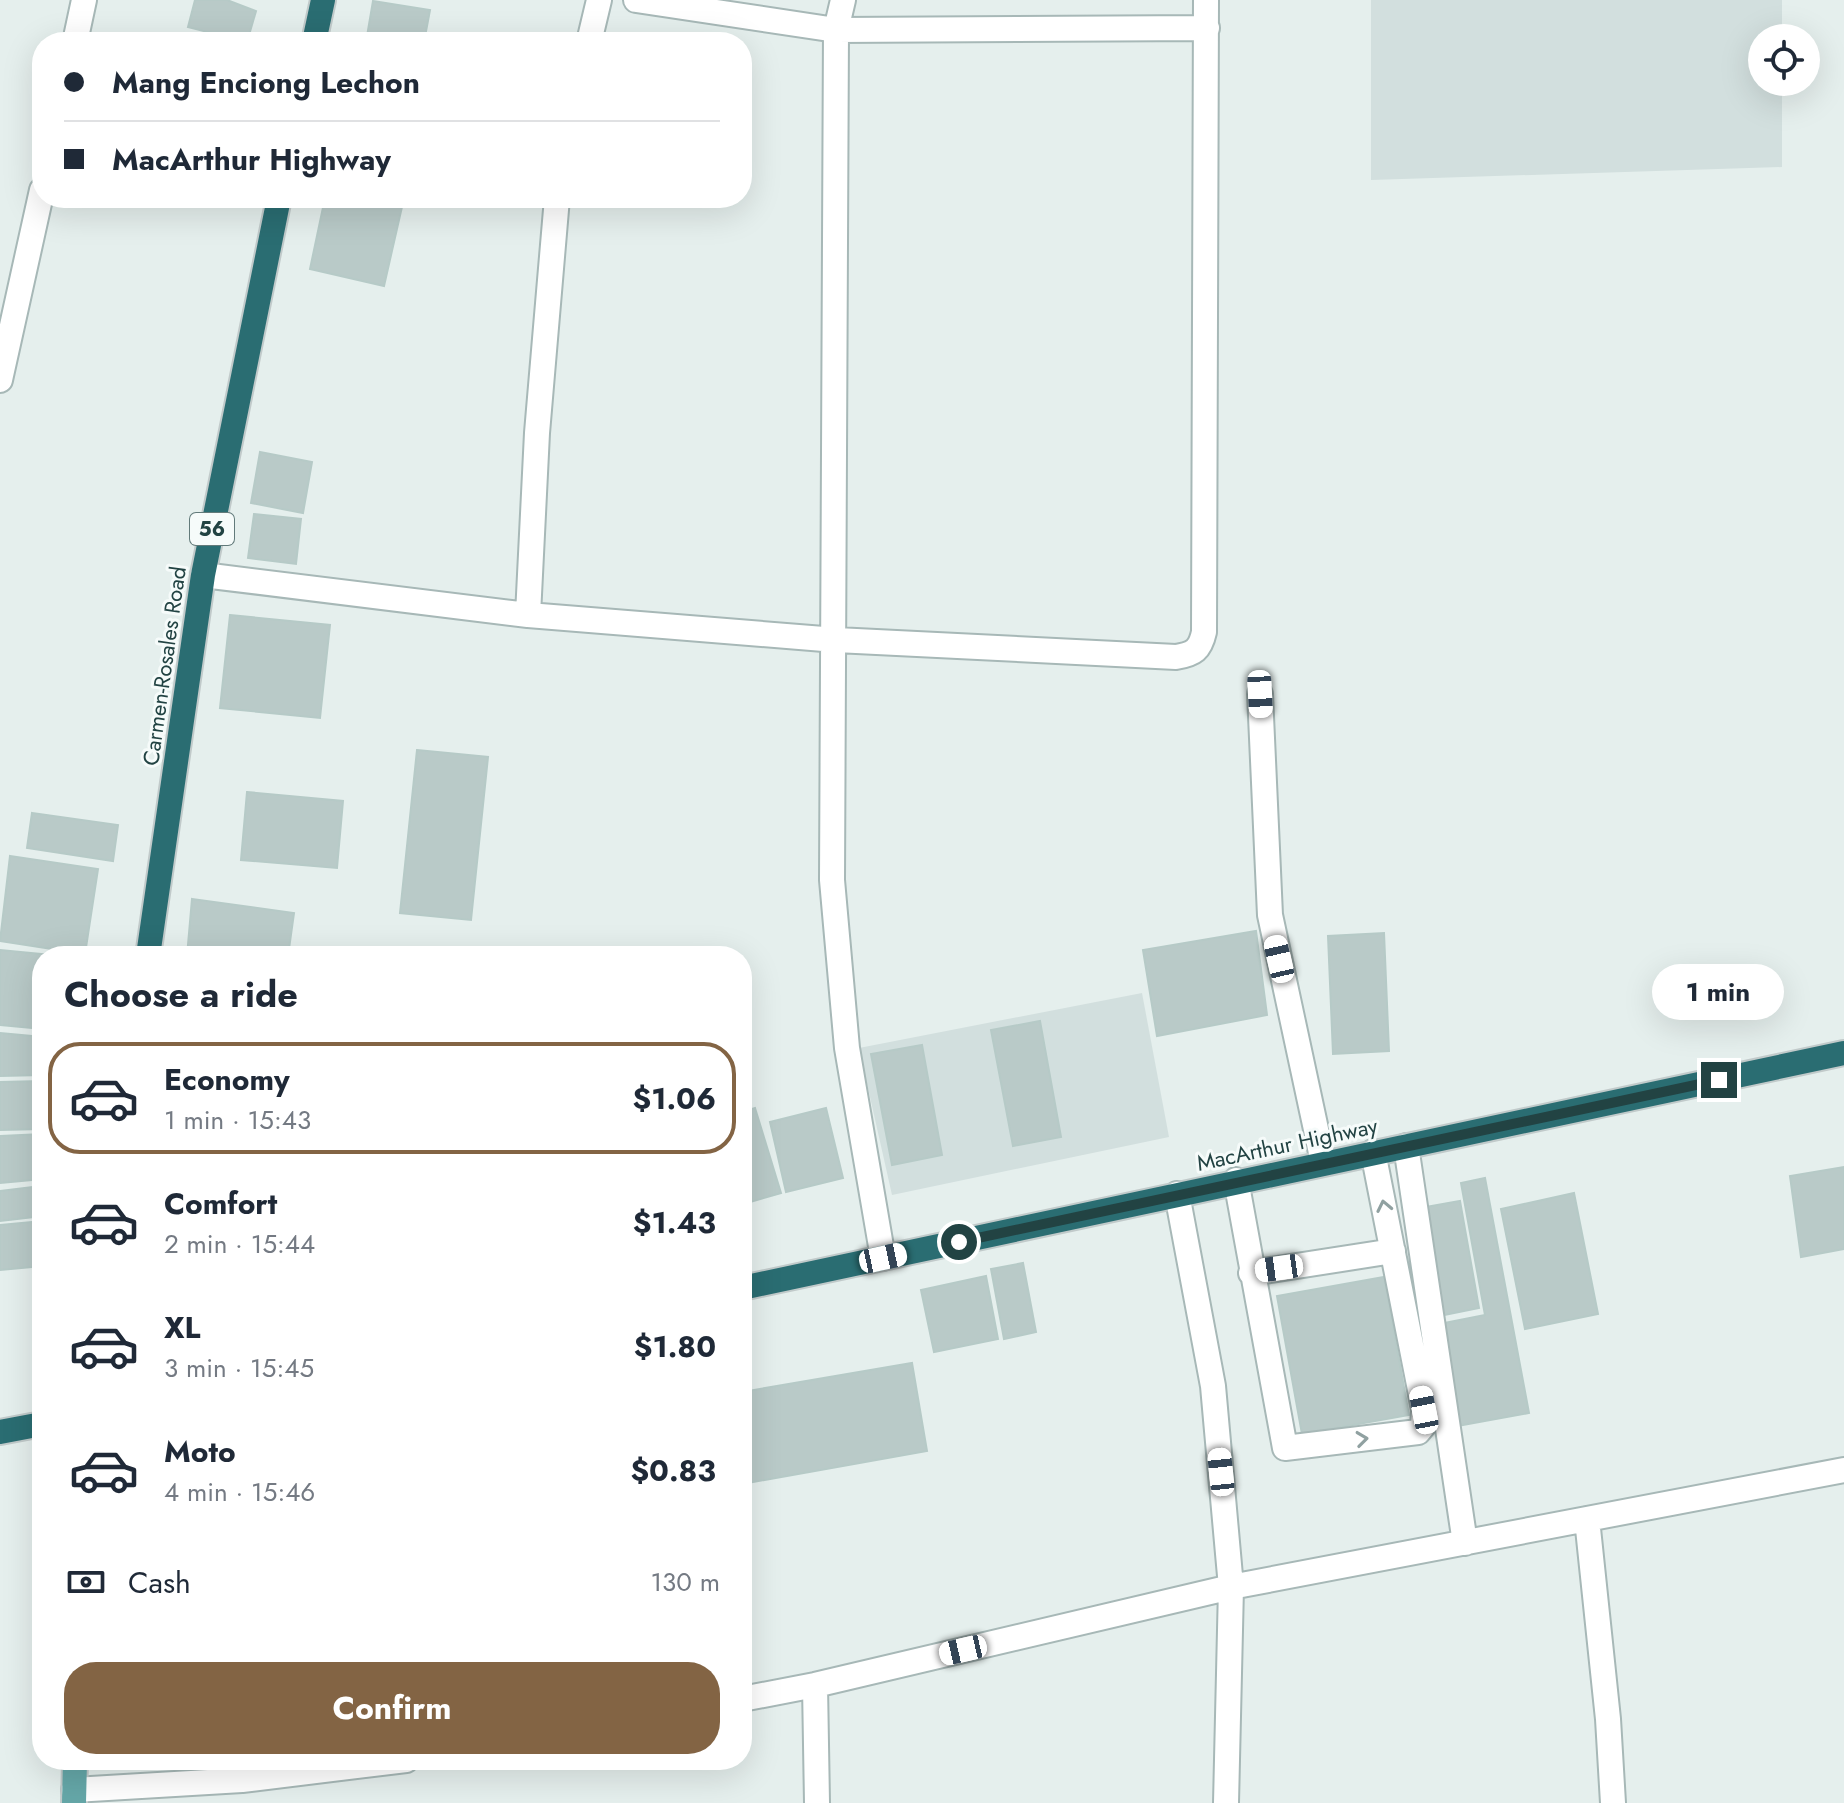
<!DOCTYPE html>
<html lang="en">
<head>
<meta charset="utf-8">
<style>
  :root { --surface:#fff; --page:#f2f2f3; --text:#1f2937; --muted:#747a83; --line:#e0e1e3; --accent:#836444 }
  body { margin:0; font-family:Jost,sans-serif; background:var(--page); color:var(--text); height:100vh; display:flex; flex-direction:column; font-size:30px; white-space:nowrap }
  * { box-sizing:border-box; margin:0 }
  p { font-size:26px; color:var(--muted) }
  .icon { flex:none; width:44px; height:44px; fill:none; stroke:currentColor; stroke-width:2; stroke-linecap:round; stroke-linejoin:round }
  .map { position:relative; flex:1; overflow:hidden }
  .details { position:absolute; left:32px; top:946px; width:720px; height:824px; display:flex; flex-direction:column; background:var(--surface); border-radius:32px; box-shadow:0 8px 32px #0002 }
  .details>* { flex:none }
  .guide { position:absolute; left:32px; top:32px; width:720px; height:176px; border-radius:32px; box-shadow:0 8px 32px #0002; display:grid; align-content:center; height:176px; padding:0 32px; background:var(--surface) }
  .fabs { position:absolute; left:1748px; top:24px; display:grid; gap:16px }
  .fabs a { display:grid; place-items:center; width:72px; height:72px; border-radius:50%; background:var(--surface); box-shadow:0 8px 32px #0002; font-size:40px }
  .end { position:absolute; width:36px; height:36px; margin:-18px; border:10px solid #224343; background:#fff; box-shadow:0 0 0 4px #fff }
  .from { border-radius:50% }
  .bubble { position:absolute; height:56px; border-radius:28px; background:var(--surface); box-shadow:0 8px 32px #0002; font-size:26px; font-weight:700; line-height:56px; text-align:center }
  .car { position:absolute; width:24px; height:48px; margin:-24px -12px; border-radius:10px; box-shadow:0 0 6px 2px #0007; background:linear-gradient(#fff 24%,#345 0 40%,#fff 0 76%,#345 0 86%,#fff 0) }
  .guide b { display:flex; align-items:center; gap:28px; height:76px; font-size:30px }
  .guide b+b { border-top:2px solid var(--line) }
  .guide i { width:20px; height:20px; background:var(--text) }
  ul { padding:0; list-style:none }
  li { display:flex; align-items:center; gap:24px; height:112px; margin:0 16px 12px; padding:0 16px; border:4px solid transparent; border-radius:32px }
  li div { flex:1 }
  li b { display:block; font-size:30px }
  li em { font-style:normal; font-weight:700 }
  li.selected { border-color:var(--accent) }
  li>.icon { width:72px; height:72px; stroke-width:1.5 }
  h2 { padding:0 32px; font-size:36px; line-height:96px }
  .pay { display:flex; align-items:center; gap:20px; height:88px; padding:0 32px; font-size:30px }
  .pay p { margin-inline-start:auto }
  .button { display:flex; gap:16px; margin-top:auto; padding:16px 32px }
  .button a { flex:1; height:92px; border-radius:32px; background:var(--accent); color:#fff; font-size:32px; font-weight:700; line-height:92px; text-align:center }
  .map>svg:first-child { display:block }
  .built { fill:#d2dfde }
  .building { fill:#b9cac8; stroke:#b6cac7; stroke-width:2 }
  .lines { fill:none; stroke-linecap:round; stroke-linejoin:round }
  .minor-casing { stroke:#a7b8b7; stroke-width:28 }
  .major-casing { stroke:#c1caca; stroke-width:28 }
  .highway-casing { stroke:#c1caca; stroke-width:28 }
  .minor { stroke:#fff; stroke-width:24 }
  .major { stroke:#65a7a8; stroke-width:24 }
  .highway { stroke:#2a6d72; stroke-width:24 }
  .oneway { stroke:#90a1a1 }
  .route { stroke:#224343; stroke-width:10 }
  .labels { text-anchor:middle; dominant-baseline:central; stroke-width:6; stroke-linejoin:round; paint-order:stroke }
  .shield { fill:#f6fbfa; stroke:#627a7a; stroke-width:2 }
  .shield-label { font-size:20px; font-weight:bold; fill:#224343 }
  .street-label { font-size:22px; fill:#224343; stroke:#f6fbfa }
</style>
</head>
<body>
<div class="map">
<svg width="1844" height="1803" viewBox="0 0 1844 1803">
  <rect width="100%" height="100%" fill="#e5efed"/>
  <path class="built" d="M1371,0h411v38h-20v44h20v85l-411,13z
    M1142,993l27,144 -277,58 -33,-147z"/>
  <path class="building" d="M195,0h32l29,11 -9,31 -59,-15z
    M373,1l57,9 -6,32h-58z
    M325,198h79l-20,88 -74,-17z
    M260,452l52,10 -9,51 -52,-10z
    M254,514l47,5 -5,45 -48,-6z
    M230,615l100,10 -10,93 -100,-10z
    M417,750l71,7 -17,163 -71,-7z
    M247,792l96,9 -6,67 -96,-8z
    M32,813l86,12 -5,36 -86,-13z
    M10,856l88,13 -13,85 -85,-13z
    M192,899l102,14 -6,43h-101z
    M1256,931l11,84 -110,21 -14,-86z
    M1384,933l5,118 -56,3 -5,-118z
    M0,950l62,6h-20v73l-42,-4z
    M1040,1021l21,116 -48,9 -22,-116z
    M0,1033l42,4v38l-42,1z
    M922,1045l20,110 -50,10 -21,-111z
    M42,1081v48l-42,1v-48z
    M755,1108l26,85 -31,9 -4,-14 -4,2v-78z
    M826,1108l17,70 -57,14 -16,-70z
    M42,1134v45l-42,4v-47z
    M1844,1167v82l-43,8 -11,-81z
    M1485,1178l44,235 -72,13 -18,-102 46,-9 -24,-132z
    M42,1186v30l-42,5v-30z
    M1574,1193l24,121 -73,15 -24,-120z
    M1460,1201l19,107 -40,8 -19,-108z
    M42,1221v45l-42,4v-45z
    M1023,1263l13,69 -32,7 -13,-70z
    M986,1276l12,63 -64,13 -13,-62z
    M1384,1277l25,138 -107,19 -25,-138z
    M912,1363l15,88 -185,33v-92z"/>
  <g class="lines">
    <defs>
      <path id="minor" d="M636,0l200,30 371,-2
        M843,0l-7,30 -4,850 15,168 36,210
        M75,42l9,-42
        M589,42l10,-42
        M0,380l42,-190
        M203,575l325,40 308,25 340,17c18,-3 24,-7 28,-25l2,-632
        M528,615l9,-182 20,-235
        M1260,694l10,221 53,247
        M1406,1146l59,397
        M1236,1180l49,268 133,-16 5,-6 1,-16 -51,-258
        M1177,1194l36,192 18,201 -5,216
        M1251,1273l142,-22
        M1587,1519l21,200 5,84
        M815,1685l2,118
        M742,1699l73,-14 416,-98 613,-117
        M74,1790l168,-10 164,-20"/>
      <path id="major" d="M74,1803l1,-43"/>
      <path id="highway" d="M314,42l9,-42
        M148,956l55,-381 76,-377
        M742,1288l1102,-235
        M0,1432l42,-8"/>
    </defs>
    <use href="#minor" class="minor-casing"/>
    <use href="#major" class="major-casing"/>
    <use href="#highway" class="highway-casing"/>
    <use href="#minor" class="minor"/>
    <use href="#major" class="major"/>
    <use href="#highway" class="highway"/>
  </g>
  <defs><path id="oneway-chevron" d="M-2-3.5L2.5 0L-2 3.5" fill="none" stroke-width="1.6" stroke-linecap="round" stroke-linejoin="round" transform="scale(2)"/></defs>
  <g class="oneway">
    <use href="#oneway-chevron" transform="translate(1384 1206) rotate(-102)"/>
    <use href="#oneway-chevron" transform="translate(1362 1439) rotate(-7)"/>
  </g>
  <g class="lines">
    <path class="route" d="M959,1242l760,-162"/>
  </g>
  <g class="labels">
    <rect class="shield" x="190" y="513" width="44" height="32" rx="6"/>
    <g class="shield-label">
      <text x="212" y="529">56</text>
    </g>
    <g class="street-label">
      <text transform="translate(164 666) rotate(-82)">Carmen-Rosales Road</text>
      <text transform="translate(1287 1144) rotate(-12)">MacArthur Highway</text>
    </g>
  </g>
</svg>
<div class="fabs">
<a><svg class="icon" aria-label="locate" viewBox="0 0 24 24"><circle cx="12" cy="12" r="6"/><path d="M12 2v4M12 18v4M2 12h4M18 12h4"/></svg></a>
</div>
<i class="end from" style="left:959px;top:1242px"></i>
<i class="end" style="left:1719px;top:1080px"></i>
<div class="bubble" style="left:1652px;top:964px;width:132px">1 min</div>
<i class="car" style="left:1260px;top:694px;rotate:177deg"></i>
<i class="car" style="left:1279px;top:959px;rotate:347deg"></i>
<i class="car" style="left:883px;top:1258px;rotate:78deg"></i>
<i class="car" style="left:1279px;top:1268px;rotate:262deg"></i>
<i class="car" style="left:1424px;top:1410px;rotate:349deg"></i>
<i class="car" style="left:1221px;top:1472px;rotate:354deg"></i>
<i class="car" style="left:963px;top:1650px;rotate:257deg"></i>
<div class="guide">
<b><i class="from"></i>Mang Enciong Lechon</b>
<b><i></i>MacArthur Highway</b>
</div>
<section class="details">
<h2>Choose a ride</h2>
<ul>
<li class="selected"><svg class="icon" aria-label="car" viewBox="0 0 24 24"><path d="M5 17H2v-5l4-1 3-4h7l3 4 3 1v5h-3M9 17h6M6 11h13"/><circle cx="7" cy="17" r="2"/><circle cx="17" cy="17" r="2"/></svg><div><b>Economy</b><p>1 min · 15:43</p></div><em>$1.06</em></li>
<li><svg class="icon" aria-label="car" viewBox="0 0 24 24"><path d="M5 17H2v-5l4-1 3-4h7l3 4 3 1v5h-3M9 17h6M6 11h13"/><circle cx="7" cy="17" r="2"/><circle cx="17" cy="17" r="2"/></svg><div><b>Comfort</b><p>2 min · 15:44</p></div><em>$1.43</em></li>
<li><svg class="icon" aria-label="car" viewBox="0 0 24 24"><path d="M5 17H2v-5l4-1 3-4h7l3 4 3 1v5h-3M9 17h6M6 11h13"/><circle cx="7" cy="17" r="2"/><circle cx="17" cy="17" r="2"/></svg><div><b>XL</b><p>3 min · 15:45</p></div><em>$1.80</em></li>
<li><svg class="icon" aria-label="car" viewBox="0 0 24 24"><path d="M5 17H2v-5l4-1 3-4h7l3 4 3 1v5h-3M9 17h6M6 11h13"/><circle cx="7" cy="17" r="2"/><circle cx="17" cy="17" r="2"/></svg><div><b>Moto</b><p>4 min · 15:46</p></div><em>$0.83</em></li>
</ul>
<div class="pay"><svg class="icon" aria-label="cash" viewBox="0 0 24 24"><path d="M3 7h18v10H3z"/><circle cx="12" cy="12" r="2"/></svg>Cash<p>130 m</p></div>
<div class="button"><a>Confirm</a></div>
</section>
</div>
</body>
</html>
